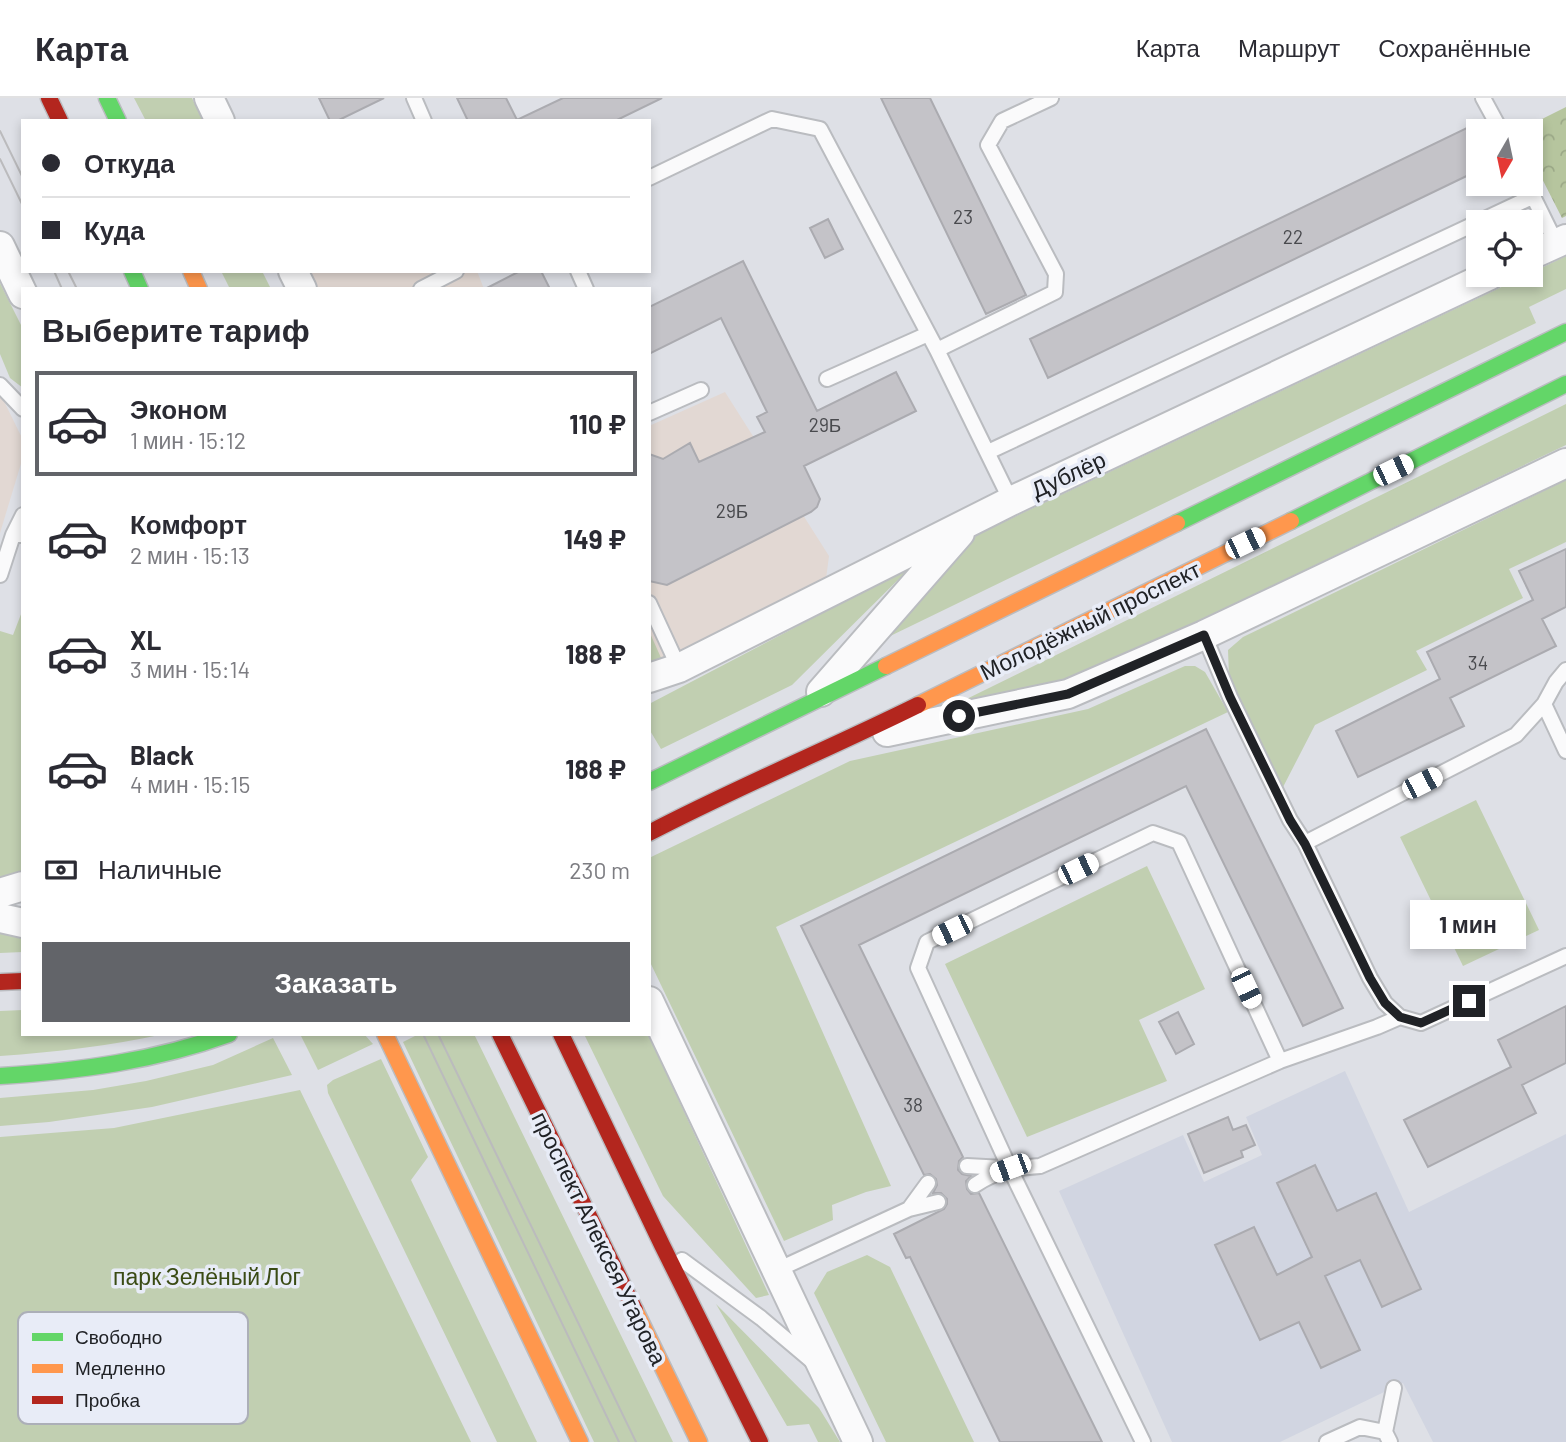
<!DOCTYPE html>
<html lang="ru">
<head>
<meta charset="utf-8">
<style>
  :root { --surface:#fff; --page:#f7f7f7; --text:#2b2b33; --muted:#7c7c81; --line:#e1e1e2; --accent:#626469 }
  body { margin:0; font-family:Barlow,sans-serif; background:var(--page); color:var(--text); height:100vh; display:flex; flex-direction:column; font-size:26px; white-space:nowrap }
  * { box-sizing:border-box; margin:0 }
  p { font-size:23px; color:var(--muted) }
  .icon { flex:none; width:38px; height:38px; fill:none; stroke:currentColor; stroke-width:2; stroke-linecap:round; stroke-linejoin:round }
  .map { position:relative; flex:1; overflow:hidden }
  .panel { position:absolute; left:21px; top:189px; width:630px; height:749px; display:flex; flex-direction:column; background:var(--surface); border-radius:0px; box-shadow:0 4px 10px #0003 }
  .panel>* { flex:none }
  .guide { position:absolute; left:21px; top:21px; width:630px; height:154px; border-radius:0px; box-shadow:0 4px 10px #0003; display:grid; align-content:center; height:154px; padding:0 21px; background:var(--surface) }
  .needle { width:46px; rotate:189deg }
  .controls { position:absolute; left:1466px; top:21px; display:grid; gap:14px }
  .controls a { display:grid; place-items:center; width:77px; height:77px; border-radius:0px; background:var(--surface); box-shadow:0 4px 10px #0003; font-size:35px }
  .end { position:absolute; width:32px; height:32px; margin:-16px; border:9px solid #202226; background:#fff; box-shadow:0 0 0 4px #fff }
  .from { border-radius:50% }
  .bubble { position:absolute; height:49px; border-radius:0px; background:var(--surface); box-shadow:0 4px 10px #0003; font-size:23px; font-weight:700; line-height:49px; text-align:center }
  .car { position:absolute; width:21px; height:42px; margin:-21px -10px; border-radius:9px; box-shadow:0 0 5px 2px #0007; background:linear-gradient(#fff 24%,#345 0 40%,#fff 0 76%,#345 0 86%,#fff 0) }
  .guide b { display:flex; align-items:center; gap:24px; height:66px; font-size:26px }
  .guide b+b { border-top:2px solid var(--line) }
  .guide i { width:18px; height:18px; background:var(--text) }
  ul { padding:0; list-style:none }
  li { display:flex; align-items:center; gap:21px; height:105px; margin:0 14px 10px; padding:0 7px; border:4px solid transparent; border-radius:0px }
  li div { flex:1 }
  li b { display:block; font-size:26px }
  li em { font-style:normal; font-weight:700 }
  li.current { border-color:var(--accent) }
  li>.icon { width:63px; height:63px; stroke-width:1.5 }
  h2 { padding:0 21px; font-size:32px; line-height:84px }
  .pay { display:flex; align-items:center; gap:18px; height:77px; padding:0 21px; font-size:26px }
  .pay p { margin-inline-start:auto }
  .cta { display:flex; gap:14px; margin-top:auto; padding:14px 21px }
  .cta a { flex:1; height:80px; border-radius:0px; background:var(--accent); color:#fff; font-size:28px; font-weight:700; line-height:80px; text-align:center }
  header { display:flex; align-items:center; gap:42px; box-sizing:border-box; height:98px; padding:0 35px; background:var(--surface); border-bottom:2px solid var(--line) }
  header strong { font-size:33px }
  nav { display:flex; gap:38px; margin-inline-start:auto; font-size:24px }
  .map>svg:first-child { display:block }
  .commercial { fill:#e2d8d3 }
  .built { fill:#d1d5e1 }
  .green { fill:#c1cfb1 }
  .forest { fill:url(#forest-crowns) }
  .building { fill:#c4c3c8; stroke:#ababb0; stroke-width:2 }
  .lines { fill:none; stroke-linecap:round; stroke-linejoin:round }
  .lane-casing { stroke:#babcc0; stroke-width:18 }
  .street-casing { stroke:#babcc0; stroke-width:32 }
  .fast-casing { stroke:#babcc0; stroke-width:19 }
  .slow-casing { stroke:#babcc0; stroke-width:19 }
  .jam-casing { stroke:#babcc0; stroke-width:19 }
  .lane { stroke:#fafafb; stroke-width:14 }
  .street { stroke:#fafafb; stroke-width:28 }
  .fast { stroke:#63d668; stroke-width:16 }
  .slow { stroke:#ff974d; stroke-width:16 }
  .jam { stroke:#b3261e; stroke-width:16 }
  .tram { stroke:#bbbbbd; stroke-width:2 }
  .route { stroke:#202226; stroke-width:9 }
  .labels { text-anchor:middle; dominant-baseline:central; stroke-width:7; stroke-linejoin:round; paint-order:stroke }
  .number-label { font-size:19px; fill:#494a4e }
  .street-label { font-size:23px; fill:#202226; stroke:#e8ecf7 }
  .park-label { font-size:23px; fill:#3a4b14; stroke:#e8ecf7 }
  .key { fill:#e8ecf7; stroke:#acafb8; stroke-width:2 }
  .key-label { font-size:19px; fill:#202226 }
</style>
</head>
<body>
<header>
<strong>Карта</strong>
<nav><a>Карта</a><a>Маршрут</a><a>Сохранённые</a></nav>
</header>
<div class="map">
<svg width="1566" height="1344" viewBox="0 0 1566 1344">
  <defs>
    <pattern id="forest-crowns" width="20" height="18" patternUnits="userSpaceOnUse" patternTransform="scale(1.75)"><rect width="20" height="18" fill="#b6c59e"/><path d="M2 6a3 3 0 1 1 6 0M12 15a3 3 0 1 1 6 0" fill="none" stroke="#9ca988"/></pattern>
  </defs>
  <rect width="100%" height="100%" fill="#dee0e6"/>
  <path class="commercial" d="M304,173h173l7,18h-172z
    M725,294l104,164 -4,30 -176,85v-245z
    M0,295l23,47v17l-23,76z"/>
  <path class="built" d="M1345,973l64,141 157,-78v308h-133l-30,-59 -123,59h-108l-113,-251 124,-56 21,47 58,-27 -16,-38z"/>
  <path class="green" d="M134,0h58l11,23h-57z
    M1566,158v33l-37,18 7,16 -654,317 96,-106 549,-259h4v-2z
    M221,173h41l9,18h-41z
    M0,185l23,46v59l-13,-10 -10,-24z
    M1566,306v41l-501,240 -129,29z
    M1566,382v62l-57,27 14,29 -107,53 11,19 -112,55 -33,64 -53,-112 -1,-27 15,-13z
    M912,468l-120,119 -131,64 -12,-20v-25z
    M23,511v263l-23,5v-246l13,4z
    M649,533l13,29 -13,7z
    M1185,568h10l10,6 23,40 -452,215 115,259 -25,6 -34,13 1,15 -49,21 -135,-281v-102l201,-97 238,-52z
    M1476,702l63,130 -76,36 -63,-129z
    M1147,768l58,123 -66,31 28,61 -140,56 -82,-173z
    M0,832l23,5v17l-23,1z
    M23,912v24h141c-55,12 -108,18 -164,22v-45z
    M300,936h64l9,10 -55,26z
    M419,936h55l199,408h-79l-191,-400z
    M584,936h64l121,261 -13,3 -93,-102z
    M273,940l19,37 -140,32 -103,15 -49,4v-28l93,-8 53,-9 67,-16z
    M381,961l47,98 -17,23 126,262h-40l-169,-349 -1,-8 6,-5z
    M300,992l171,352h-471v-305l114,-9z
    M867,1157l23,12 84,175h-88l-72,-149 13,-21z
    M716,1206l103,104 21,34h-22l-9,-18 -22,2z"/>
  <path class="forest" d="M1566,9v109l-4,2 -31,-61v-26h-13z"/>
  <path class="building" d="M319,0h65l-47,23h-7z
    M457,0h49l11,22 46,-22h99l-47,23h-147z
    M881,0h49l96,197 -40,19z
    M1473,27l6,12v33l-431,208 -18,-39z
    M828,121l15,30 -18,9 -15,-30z
    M743,163l74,150 79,-39 20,39 -112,55 16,33 -3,8 -6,5 -144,73 -18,-4v-127l14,5 27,-16 9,19 66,-30 -8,-15 10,-5 -46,-94 -72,36v-47z
    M520,173h21l9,18h-65z
    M1566,451v58l-24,12 14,27 -106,52 14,28 -106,51 -22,-46 104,-52 -13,-27 106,-52 -14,-29z
    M1206,631l137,279 -40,18 -117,-240 -327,159 104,212 -4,4 -1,9 4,4 9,2 -5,5 1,8 4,5 8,-1 123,249h-102l-90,-185 -4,1 -12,-24 50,-25 3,-5v-5l-6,-6h-8l4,-8 -1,-6 -6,-5 -6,1 -123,-249z
    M1566,908v57l-44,22 14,28 -108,54 -24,-47 107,-53 -13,-27z
    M1178,914l16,32 -18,10 -17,-32z
    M1228,1019l5,13 13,-5 9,20 -14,6 2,6 -39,16 -16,-39z
    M1315,1067l22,46 39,-18 45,96 -39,18 -22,-47 -35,16 35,74 -39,18 -22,-46 -39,18 -45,-95 39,-18 23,48 35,-18 -35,-74z"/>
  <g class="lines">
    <defs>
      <path id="lane" d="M414,0l10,23
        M1483,0l18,33
        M649,80l123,-59 48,10 117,221 74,151
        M1527,86l29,59
        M578,173l8,18
        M421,191l35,-18
        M937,252l118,-58 1,-18 -68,-129 14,-24 49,-23
        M827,281l101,-45
        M0,287l23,24
        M649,315l52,-23
        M988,354l546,-256
        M13,437l10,-20
        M0,477l13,-40h10
        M649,505l30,65
        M1544,606l12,-22 10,-12
        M1305,745l211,-108 28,-31 22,47
        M1400,919l21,6 145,-67
        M967,1068l37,2
        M975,1087c22,-15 40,-17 65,-19l240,-105 97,-34 23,-10 -15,-14 -15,-25 -65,-135 -15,-23 -60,-123 -26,-62
        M909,1111l19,-26
        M682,1162l79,58 52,44
        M777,1172l132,-61 29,-7
        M1385,1334l9,-44
        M1143,1344l-133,-273 -92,-201 9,-26 226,-109 26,9 101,219
        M1327,1344l33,-15 25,5 5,10"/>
      <path id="street" d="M209,0l11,23
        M0,148l23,48
        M1531,157l35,-16
        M293,173l9,18
        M649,580l30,-10 332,-167 479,-226
        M821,594l139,-159
        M887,634l181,-38 136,-59 362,-172
        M0,795l23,-7
        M0,820l23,5
        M649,903l209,441"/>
      <path id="fast" d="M107,0l11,23
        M132,173l8,18
        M1291,423l275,-137
        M1177,425l389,-191
        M649,684l237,-116
        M0,978c79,-5 155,-15 229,-42"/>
      <path id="slow" d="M191,173l8,18
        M886,568l291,-143
        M918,607l373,-184
        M385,936l195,408
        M635,1212l64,132"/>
      <path id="jam" d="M49,0l11,23
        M649,735c88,-46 180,-84 269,-128
        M0,884l23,-1
        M500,936l135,276
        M561,936l101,211 98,197"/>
    </defs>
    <use href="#lane" class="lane-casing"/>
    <use href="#street" class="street-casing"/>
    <use href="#fast" class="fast-casing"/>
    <use href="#slow" class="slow-casing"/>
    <use href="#jam" class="jam-casing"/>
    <use href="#lane" class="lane"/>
    <use href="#street" class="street"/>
    <use href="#fast" class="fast"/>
    <use href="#slow" class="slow"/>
    <use href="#jam" class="jam"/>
    <path class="tram" d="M0,33l23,47
      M0,61l23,47
      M54,173l8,18
      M68,173l9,18
      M423,936l196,408
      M438,936l198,408"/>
  </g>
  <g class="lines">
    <path class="route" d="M959,618l109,-22 136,-59 26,62 60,123 15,24 65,134 15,25 15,14 21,6 48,-22"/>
  </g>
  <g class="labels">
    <g class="number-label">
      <text x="963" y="118">23</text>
      <text x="1293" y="138">22</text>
      <text x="825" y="326">29Б</text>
      <text x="732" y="412">29Б</text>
      <text x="1478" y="564">34</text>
      <text x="913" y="1006">38</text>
    </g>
    <g class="street-label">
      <text transform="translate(1068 376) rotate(-25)">Дублёр</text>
      <text transform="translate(1090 522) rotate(-26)">Молодёжный проспект</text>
      <text transform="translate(600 1140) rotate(64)">проспект Алексея Угарова</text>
    </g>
    <g class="park-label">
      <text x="207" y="1178">парк Зелёный Лог</text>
    </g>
  </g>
  <rect x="18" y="1214" width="230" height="112" rx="10" class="key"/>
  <rect x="32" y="1235" width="31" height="8" fill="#63d668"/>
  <rect x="32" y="1266" width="31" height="9" fill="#ff974d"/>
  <rect x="32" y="1298" width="31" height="8" fill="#b3261e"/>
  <g class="key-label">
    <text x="75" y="1246">Свободно</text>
    <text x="75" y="1277">Медленно</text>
    <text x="75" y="1309">Пробка</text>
  </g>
</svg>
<div class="controls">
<a><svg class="needle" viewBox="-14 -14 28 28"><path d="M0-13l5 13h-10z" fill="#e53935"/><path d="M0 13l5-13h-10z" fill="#7c7c81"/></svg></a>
<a><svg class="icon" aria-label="locate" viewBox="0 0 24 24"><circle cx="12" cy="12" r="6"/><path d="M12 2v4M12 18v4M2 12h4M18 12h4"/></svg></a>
</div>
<i class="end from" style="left:959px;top:618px"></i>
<i class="end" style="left:1469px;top:903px"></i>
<div class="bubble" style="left:1410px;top:802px;width:116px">1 мин</div>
<i class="car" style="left:1393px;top:372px;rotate:64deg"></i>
<i class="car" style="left:1245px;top:445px;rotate:64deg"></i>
<i class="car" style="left:1422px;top:685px;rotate:63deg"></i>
<i class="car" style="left:1078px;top:771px;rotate:64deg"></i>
<i class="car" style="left:952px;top:832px;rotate:244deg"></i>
<i class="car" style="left:1246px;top:890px;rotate:155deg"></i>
<i class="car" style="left:1010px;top:1070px;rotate:250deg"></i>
<div class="guide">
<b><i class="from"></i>Откуда</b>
<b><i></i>Куда</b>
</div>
<section class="panel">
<h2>Выберите тариф</h2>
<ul>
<li class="current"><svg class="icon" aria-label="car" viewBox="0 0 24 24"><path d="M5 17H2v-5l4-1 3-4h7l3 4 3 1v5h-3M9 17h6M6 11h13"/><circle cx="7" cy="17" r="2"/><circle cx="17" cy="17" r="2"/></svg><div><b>Эконом</b><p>1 мин · 15:12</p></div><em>110 ₽</em></li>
<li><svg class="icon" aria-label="car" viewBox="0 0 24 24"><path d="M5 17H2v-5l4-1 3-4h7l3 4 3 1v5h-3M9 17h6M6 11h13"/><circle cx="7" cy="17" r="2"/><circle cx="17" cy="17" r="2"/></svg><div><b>Комфорт</b><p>2 мин · 15:13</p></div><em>149 ₽</em></li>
<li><svg class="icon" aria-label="car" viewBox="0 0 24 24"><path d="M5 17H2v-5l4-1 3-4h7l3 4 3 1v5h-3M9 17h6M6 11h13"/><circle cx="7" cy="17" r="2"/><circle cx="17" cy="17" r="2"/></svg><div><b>XL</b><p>3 мин · 15:14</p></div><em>188 ₽</em></li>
<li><svg class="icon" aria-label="car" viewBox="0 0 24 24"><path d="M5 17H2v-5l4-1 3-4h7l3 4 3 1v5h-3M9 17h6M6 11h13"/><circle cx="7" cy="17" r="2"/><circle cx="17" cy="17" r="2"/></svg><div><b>Black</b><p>4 мин · 15:15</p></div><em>188 ₽</em></li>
</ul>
<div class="pay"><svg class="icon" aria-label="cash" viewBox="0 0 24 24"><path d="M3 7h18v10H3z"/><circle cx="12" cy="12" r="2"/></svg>Наличные<p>230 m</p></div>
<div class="cta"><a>Заказать</a></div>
</section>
</div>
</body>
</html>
